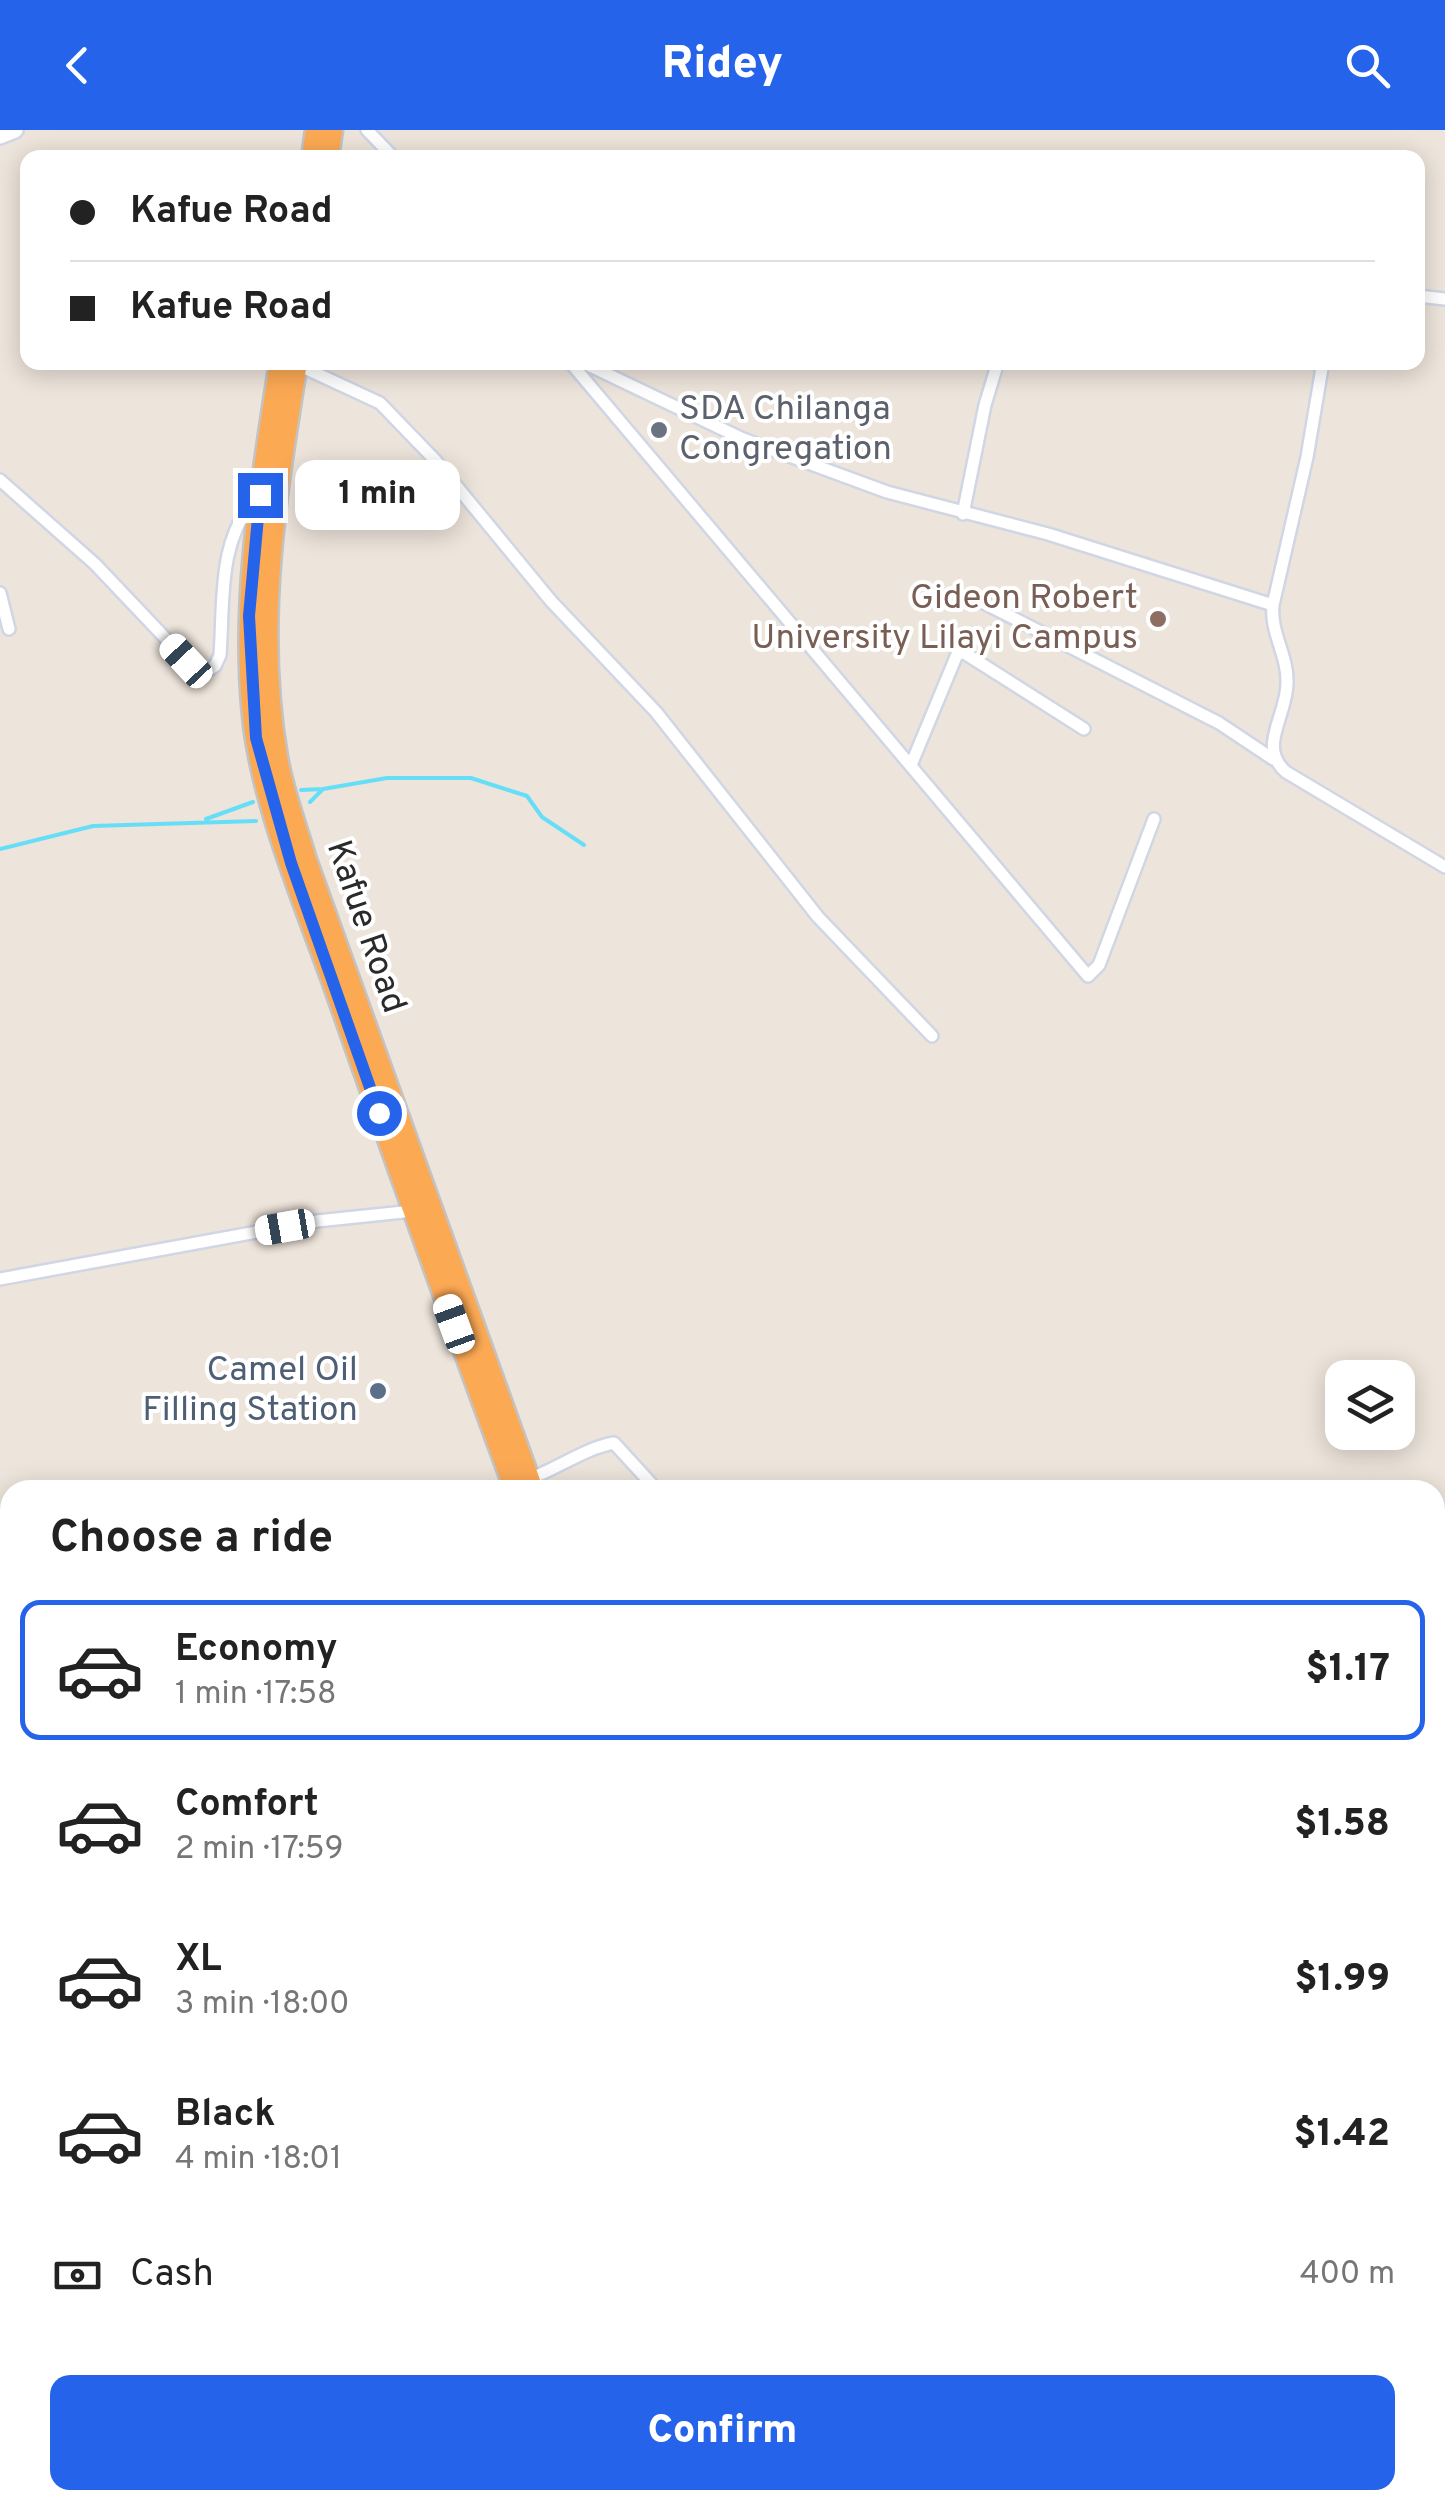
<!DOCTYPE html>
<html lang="en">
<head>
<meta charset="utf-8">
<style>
  :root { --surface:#fff; --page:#f2f2f2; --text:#222; --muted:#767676; --line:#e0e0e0; --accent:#2563eb }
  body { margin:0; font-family:Overpass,sans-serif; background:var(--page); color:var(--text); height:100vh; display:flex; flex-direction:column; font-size:38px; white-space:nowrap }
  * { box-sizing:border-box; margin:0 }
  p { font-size:32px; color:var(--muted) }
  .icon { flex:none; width:55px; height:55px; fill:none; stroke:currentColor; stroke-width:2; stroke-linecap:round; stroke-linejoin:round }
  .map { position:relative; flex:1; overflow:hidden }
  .details { position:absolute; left:0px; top:1350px; width:1445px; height:1030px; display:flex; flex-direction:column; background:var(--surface); border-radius:30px 30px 0 0; box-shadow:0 5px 25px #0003 }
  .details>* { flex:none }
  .guide { position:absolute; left:20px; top:20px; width:1405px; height:220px; border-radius:20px; box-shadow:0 5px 25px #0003; display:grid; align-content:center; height:220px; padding:0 50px; background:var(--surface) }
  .fabs { position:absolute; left:1325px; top:1230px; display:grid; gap:20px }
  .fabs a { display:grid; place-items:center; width:90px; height:90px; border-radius:20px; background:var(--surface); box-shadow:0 5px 25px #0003; font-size:50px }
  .end { position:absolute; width:45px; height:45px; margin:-22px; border:12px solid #2563eb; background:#fff; box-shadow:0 0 0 5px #fff }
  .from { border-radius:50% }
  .bubble { position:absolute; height:70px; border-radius:20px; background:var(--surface); box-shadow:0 5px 25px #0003; font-size:32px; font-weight:800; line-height:70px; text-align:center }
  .car { position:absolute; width:30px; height:60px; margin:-30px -15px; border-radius:12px; box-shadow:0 0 8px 2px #0007; background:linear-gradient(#fff 24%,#345 0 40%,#fff 0 76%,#345 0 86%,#fff 0) }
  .guide b { display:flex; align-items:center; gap:35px; height:95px; font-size:38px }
  .guide b+b { border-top:2px solid var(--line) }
  .guide i { width:25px; height:25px; background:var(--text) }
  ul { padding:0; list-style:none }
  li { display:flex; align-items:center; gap:30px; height:140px; margin:0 20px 15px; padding:0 30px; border:5px solid transparent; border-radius:20px }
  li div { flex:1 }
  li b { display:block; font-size:38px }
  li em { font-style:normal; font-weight:800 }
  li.active { border-color:var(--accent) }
  li>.icon { width:90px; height:90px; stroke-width:1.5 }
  h2 { padding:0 50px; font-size:45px; line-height:120px }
  .pay { display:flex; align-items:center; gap:25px; height:110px; padding:0 50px; font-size:38px }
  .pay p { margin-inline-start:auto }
  .action { display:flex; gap:20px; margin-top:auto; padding:20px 50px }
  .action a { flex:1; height:115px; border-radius:20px; background:var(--accent); color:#fff; font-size:40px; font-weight:800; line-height:115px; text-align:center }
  header { display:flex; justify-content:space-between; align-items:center; height:130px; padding:0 50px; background:var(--accent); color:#fff; font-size:45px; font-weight:800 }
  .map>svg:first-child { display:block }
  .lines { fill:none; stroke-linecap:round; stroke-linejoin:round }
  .stream { stroke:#67def7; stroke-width:4 }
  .minor-casing { stroke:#d0d6e4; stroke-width:16 }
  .tertiary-casing { stroke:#d0d6e4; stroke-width:20 }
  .trunk-casing { stroke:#c3c3c3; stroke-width:25 }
  .minor { stroke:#fff; stroke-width:11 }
  .tertiary { stroke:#fff; stroke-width:15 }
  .trunk { stroke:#fca954; stroke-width:20 }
  .route { stroke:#2563eb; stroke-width:12 }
  .worship-dot { fill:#6b7280; stroke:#fff; stroke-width:4 }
  .education-dot { fill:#8d6e63; stroke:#fff; stroke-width:4 }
  .service-dot { fill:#5c6f8a; stroke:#fff; stroke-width:4 }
  .labels { text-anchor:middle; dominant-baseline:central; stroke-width:8; stroke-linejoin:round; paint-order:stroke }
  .worship-label { font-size:35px; fill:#5b616d; stroke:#fff; text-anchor:start }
  .education-label { font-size:35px; fill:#785e54; stroke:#fff; text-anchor:end }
  .street-label { font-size:35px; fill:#2a2a2a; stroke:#fff }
  .service-label { font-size:35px; fill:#4e5e75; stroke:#fff; text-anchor:end }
</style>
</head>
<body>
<header><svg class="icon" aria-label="back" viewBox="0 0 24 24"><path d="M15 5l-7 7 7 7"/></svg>Ridey<svg class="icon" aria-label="search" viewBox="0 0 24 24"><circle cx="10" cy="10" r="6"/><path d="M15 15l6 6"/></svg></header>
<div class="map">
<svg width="1445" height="2380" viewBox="0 0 1445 2380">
  <rect width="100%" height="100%" fill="#ede4db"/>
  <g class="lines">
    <path class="stream" d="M301,660l22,-1
      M310,672l13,-13 64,-11h84l56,18 15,21 42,28
      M206,689l47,-17
      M0,719l93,-23 163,-5"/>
    <defs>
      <path id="minor" d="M367,0l27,28
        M1418,166l27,3
        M570,232l518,614 11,-11 55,-146
        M582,232l161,77 144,53 161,42 225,71
        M1323,232l-16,95 -34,148c-3,28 15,50 14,78 0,33 -30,64 -1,89l159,95
        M296,234l84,39 55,57 116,141 105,111 162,205 114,119
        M0,350l95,84 92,97 20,10 8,-5 5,-11c4,-52 -3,-117 37,-157
        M963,384l22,-109 13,-43
        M0,463l9,36
        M980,471l239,122 54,36
        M911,635l47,-113 8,2 118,75
        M0,1149l317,-58 96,-10
        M529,1349c28,-10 56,-31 85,-36l43,47
        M0,1712h10
        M308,2370l13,10
        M692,2380l26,-8"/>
      <path id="tertiary" d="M0,6l15,-6"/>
      <path id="trunk" d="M312,28l4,-28
        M328,28l4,-28
        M280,232c-18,118 -39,235 -27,354 9,90 53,190 83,275 58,167 118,333 179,499
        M297,232c-21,132 -43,262 -20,395 6,35 19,69 29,103l227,630
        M718,2370l1,10
        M735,2370l1,10"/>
    </defs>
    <use href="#minor" class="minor-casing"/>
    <use href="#tertiary" class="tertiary-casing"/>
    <use href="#trunk" class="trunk-casing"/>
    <use href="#minor" class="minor"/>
    <use href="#tertiary" class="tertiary"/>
    <use href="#trunk" class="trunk"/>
  </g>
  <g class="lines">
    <path class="route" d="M260,365l-11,121 7,122 35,125 88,250"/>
  </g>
  <circle class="worship-dot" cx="659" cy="300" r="10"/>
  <circle class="education-dot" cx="1158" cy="489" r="10"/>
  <circle class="service-dot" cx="378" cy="1261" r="10"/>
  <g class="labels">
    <g class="worship-label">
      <text x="679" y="280">SDA Chilanga<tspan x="679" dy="40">Congregation</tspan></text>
    </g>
    <g class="education-label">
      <text x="1138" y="469">Gideon Robert<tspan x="1138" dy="40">University Lilayi Campus</tspan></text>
    </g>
    <g class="street-label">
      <text transform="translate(365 797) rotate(71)">Kafue Road</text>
    </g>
    <g class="service-label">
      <text x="358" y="1241">Camel Oil<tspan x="358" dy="40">Filling Station</tspan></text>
    </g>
  </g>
</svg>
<div class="fabs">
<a><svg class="icon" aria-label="layers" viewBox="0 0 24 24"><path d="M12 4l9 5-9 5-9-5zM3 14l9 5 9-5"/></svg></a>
</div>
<i class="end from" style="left:379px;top:983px"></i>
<i class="end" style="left:260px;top:365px"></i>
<div class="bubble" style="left:295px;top:330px;width:165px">1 min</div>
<i class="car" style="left:186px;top:531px;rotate:317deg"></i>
<i class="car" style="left:285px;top:1097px;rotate:260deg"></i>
<i class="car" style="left:454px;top:1194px;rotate:340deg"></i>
<div class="guide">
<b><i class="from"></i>Kafue Road</b>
<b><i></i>Kafue Road</b>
</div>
<section class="details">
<h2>Choose a ride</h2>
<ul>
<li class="active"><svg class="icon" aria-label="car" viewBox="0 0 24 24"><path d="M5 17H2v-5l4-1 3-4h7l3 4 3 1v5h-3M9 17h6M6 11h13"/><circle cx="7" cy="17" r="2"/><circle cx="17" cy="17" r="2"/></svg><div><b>Economy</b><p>1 min · 17:58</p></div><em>$1.17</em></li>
<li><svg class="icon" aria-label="car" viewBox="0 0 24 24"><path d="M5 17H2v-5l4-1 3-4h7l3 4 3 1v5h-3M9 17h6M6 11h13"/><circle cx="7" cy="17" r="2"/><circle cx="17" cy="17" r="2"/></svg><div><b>Comfort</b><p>2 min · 17:59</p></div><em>$1.58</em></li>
<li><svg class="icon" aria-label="car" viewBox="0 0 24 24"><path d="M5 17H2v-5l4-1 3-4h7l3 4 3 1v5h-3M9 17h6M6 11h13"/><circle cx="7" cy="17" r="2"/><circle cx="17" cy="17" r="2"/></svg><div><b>XL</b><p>3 min · 18:00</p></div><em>$1.99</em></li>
<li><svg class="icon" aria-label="car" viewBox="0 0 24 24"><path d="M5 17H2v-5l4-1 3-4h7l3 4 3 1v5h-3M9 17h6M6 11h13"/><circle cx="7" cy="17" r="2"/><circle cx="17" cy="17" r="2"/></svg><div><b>Black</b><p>4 min · 18:01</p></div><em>$1.42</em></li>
</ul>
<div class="pay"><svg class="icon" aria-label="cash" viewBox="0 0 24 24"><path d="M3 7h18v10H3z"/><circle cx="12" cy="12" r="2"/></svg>Cash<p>400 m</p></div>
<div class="action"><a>Confirm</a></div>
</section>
</div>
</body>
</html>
